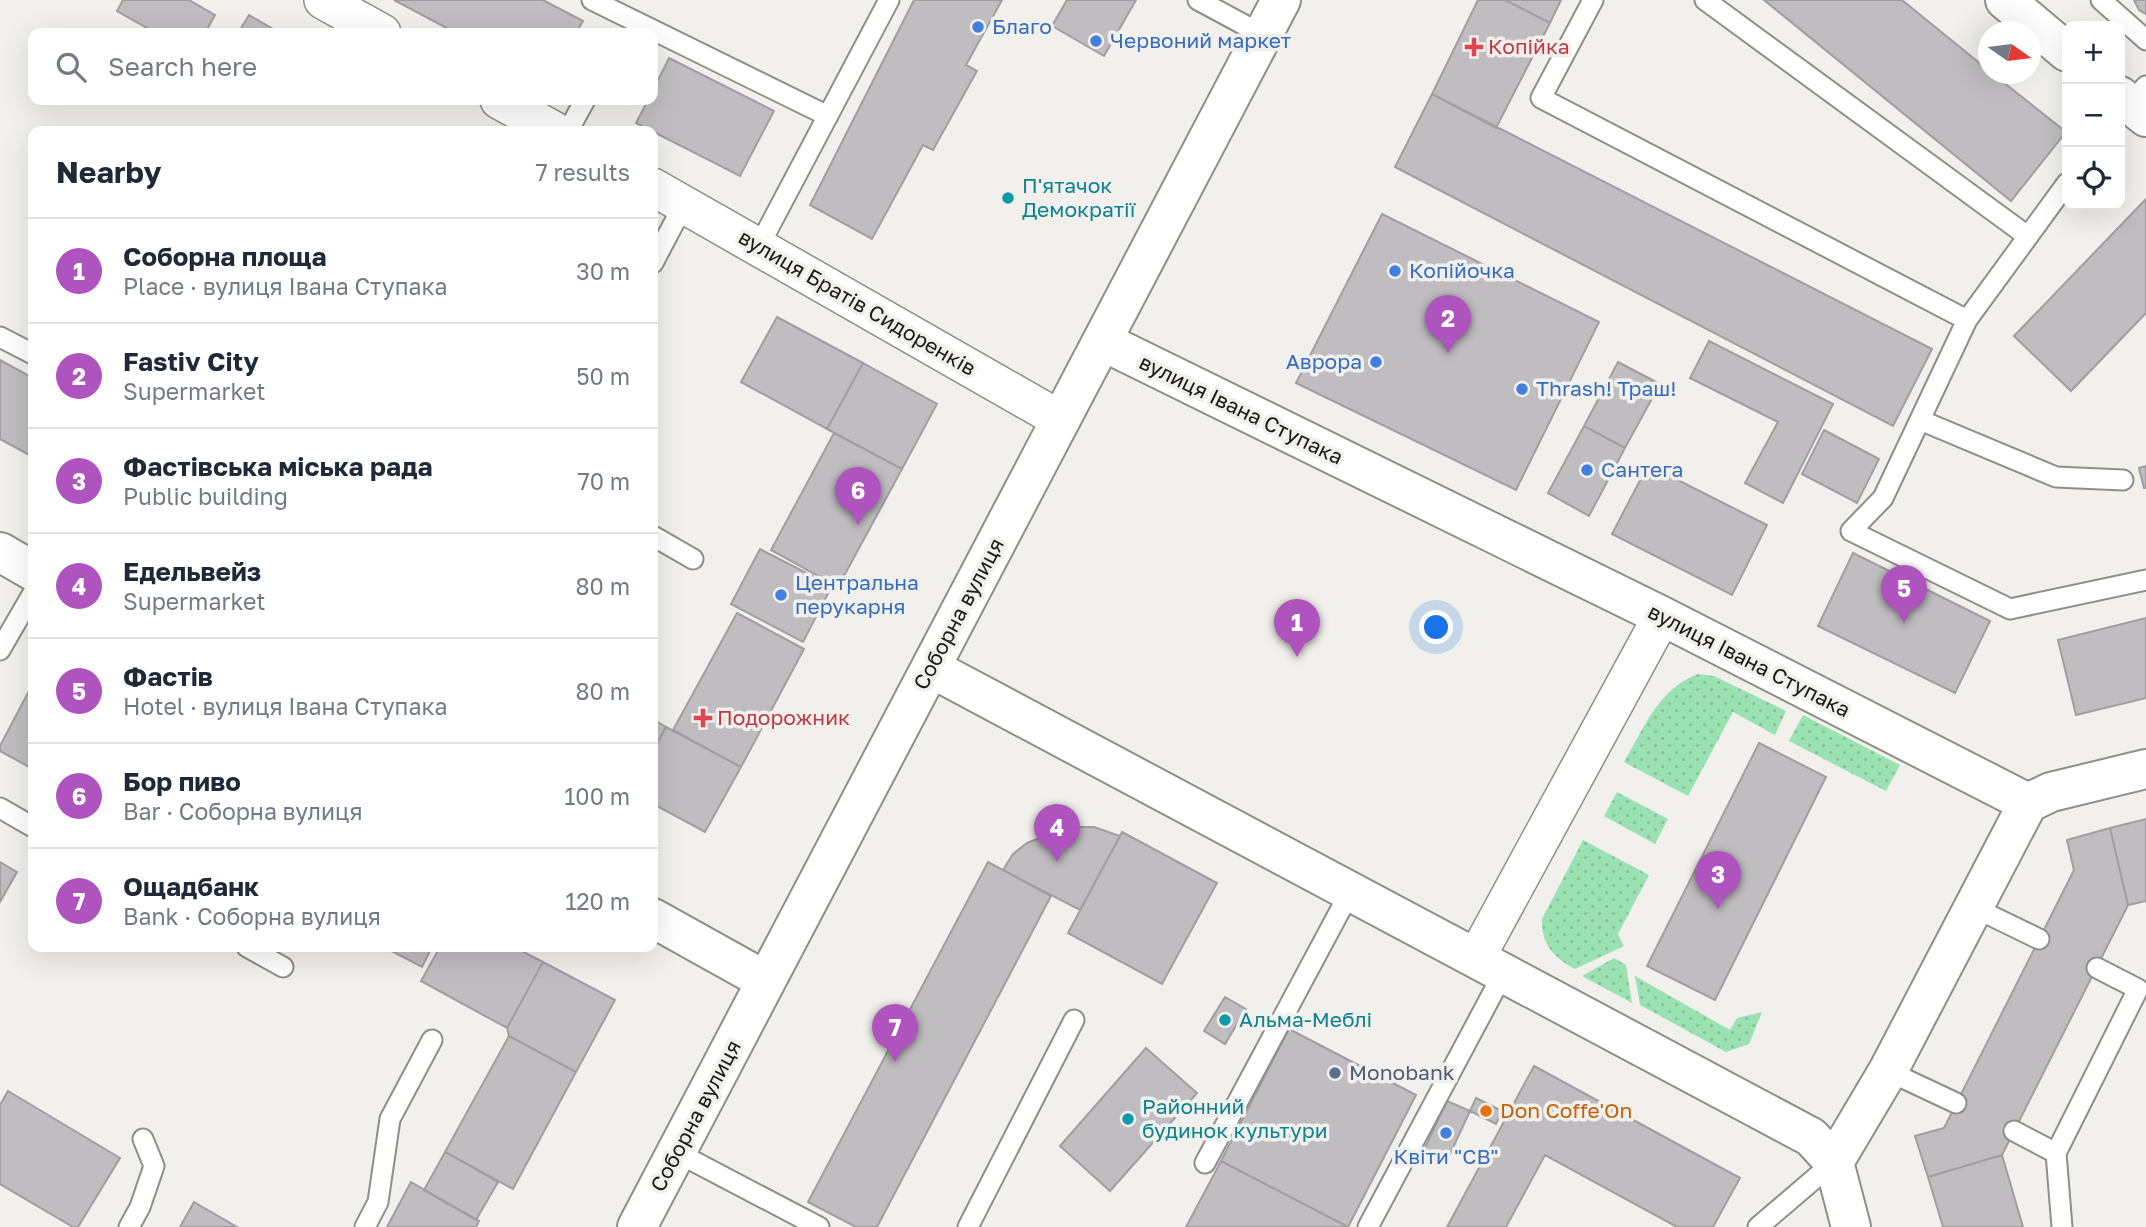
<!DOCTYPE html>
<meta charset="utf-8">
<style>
:root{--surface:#fff;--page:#f6f6f7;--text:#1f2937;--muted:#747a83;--line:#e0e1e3;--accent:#af53be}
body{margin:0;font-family:"Golos Text",sans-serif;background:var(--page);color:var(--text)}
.controls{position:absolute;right:21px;top:21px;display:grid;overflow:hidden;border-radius:14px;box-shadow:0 7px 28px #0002}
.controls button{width:63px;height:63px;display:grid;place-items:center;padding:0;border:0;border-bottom:2px solid var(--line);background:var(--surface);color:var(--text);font:35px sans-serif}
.compass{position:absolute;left:1978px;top:21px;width:63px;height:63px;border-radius:50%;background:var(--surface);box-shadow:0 7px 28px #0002;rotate:104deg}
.you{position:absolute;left:1437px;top:628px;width:24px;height:24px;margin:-18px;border:5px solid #fff;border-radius:50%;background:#1a73e8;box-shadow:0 0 0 10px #1a73e833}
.badge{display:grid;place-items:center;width:46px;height:46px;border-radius:50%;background:var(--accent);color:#fff;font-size:23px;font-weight:700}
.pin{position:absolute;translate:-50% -58px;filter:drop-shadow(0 2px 4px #0008)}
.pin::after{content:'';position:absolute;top:37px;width:24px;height:21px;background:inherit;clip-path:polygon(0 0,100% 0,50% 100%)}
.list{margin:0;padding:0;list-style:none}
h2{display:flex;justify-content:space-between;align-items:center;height:91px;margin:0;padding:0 28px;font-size:30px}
h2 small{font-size:23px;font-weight:400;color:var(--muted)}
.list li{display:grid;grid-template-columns:46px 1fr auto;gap:21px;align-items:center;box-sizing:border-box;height:105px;padding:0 28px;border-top:2px solid var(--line)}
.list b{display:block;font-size:26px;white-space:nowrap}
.list p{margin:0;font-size:23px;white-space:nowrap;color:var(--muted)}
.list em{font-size:23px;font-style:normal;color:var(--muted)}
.icon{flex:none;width:38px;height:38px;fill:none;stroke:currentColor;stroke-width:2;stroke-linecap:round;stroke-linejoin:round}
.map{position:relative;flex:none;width:2146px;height:1227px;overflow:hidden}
.search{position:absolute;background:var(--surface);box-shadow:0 7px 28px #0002;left:28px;top:28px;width:630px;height:77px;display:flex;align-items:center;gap:18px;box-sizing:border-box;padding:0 24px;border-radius:14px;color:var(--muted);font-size:26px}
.panel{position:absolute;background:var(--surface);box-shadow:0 7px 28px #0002;left:28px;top:126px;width:630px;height:826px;border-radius:14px}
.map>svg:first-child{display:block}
.grass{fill:url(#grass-dots)}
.building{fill:#c0bdc1;stroke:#a09ea1;stroke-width:2}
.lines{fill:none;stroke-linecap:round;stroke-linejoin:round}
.lane-casing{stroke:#908e8a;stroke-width:23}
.street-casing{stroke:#908e8a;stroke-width:40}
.secondary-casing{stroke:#908e8a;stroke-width:42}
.lane{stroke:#fff;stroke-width:19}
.street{stroke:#fff;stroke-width:37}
.secondary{stroke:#fff;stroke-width:38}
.shop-dot{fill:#3f7fe0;stroke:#f2f0ec;stroke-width:2.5}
.health-dot{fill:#e0444e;stroke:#f2f0ec;stroke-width:2.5}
.culture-dot{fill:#0f9aa8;stroke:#f2f0ec;stroke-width:2.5}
.service-dot{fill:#5c6f8a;stroke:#f2f0ec;stroke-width:2.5}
.food-dot{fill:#e8710a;stroke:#f2f0ec;stroke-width:2.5}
.labels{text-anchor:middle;stroke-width:7;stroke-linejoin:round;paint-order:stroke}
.shop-label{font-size:21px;fill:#366cbe;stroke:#f2f0ec;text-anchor:start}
.health-label{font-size:21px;fill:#be3a42;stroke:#f2f0ec;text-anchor:start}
.culture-label{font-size:21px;fill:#0d838f;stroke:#f2f0ec;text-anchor:start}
.street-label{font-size:21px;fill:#191917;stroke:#f2f0ec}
.service-label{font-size:21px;fill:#4e5e75;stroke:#f2f0ec;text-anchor:start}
.food-label{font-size:21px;fill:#c56008;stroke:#f2f0ec;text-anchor:start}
</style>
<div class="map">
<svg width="2146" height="1227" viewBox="0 0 2146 1227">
<defs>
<pattern id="grass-dots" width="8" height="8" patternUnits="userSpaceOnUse" patternTransform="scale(1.75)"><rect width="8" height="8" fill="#9be2b3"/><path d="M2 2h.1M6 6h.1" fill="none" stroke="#85c199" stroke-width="1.8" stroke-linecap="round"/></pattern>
</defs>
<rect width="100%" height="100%" fill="#f2f0ec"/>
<path class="grass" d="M1698 674 1714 676 1786 711 1775 735 1733 712 1688 796 1624 762C1644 728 1659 688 1698 674Z
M1803 715 1900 765 1886 791 1789 741Z
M1617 792 1668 819 1655 844 1604 816Z
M1583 840 1649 875 1618 934 1624 946 1575 969C1554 958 1541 944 1542 919Z
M1614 958 1626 965 1632 1003 1582 976Z
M1635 976 1730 1030 1737 1018 1762 1012 1749 1044 1726 1052 1640 1005Z"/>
<path class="building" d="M123 0H189L215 15 205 33H156L117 11Z
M394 0H543L583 21 576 33H456Z
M914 0H1002L966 65 977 71 933 150 923 145 872 239 810 205Z
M1067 0H1136L1104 56 1052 26Z
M1478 0H1505L1550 23 1496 128 1432 94Z
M1505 0H1561L1550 23Z
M1764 0H1902L1988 70V74H1993L2066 132 2011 201Z
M2134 0H2146V14L2139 10Z
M249 15 273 29 270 33H238Z
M669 58 774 111 740 176 636 123 648 100H653V90Z
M1432 94 1932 349 1893 426 1395 167Z
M2146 199V313L2071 391 2014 336Z
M1382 214 1599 322 1516 490 1296 383Z
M777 317 863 363 827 429 741 382Z
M1709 341 1833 404 1783 503 1745 483 1778 422 1690 378Z
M0 360 33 378V457L0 439Z
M1618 362 1660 384 1625 448 1584 426Z
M863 363 937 404 902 469 827 429Z
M1584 426 1625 448 1589 516 1548 493Z
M1824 430 1879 459 1857 503 1802 474Z
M834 433 902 469 838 587 771 550Z
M1648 465 1767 525 1732 595 1612 534Z
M2146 466V488H2144L2139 468Z
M760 549 832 586 803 642 731 604Z
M1853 553 1990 621 1955 693 1818 626Z
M737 613 804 649 741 767 673 730Z
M2146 618V698L2076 715 2058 640Z
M30 689 33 691V769L0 751V746Z
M653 719 666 727 653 751Z
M666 727 741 767 705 832 653 804V751Z
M1759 743 1826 777 1715 1000 1647 966Z
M2146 819V901L2128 905 2110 828Z
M1067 827H1094L1120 836 1080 910 1003 870 1013 854 1027 843Z
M2110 828 2128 905 2002 1155 1928 1177 1915 1136 1944 1128 2074 870 2067 840Z
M1122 832 1217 883 1162 984 1068 933Z
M0 862 17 872 0 902Z
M988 862 1051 896 877 1227H856L808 1202Z
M384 947H432L422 967Z
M440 947H514L543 962 507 1028 421 981Z
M543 962 615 1000 576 1072 509 1036 507 1028Z
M1225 997 1246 1009 1225 1044 1204 1031Z
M1289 1029 1416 1095 1348 1227 1221 1161Z
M509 1036 576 1072 513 1189 445 1152Z
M1146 1048 1197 1093 1110 1191 1060 1146Z
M1534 1066 1740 1178 1713 1227H1677L1545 1155 1506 1227H1447Z
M8 1091 120 1158 78 1227H73L0 1184V1105Z
M1476 1098 1502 1111 1496 1124 1470 1111Z
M1447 1101 1470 1111 1445 1165 1422 1154Z
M445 1152 498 1182 476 1220 424 1190Z
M2002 1155 2023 1227H1943L1928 1177Z
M1221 1161 1348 1227H1186Z
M411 1182 479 1221 476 1227H387Z
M194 1202 237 1227H180Z"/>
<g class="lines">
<defs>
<path id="lane" d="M592 0 828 116
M1198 0 1263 35
M1593 0 1541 98 1967 320
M1705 0 2026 235
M2101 0 2146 40
M2125 109 2146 86
M568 131 585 100
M2067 183 1967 320 1883 498 1851 531 2010 609 2146 580
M759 246 889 0
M653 263 684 204
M0 337 33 354
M1920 420 2056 477 2123 480
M653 536 693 559
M0 650 33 593
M0 808 33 827
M1973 907 2039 939
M247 947 283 967
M1888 1071 1956 1103
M2014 1131 2056 1153
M676 1152 819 1227
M1205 1163 1350 892
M129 1227 140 1207 154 1166 143 1139
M365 1227 378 1202 390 1119 432 1040
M968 1227 1074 1020
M1368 1227 1504 972
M1758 1227 1834 1162
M2062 1227 2056 1153 2138 989 2097 968"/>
<path id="street" d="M323 0 382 33
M499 100 555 131
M653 187 1061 420
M1476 958 1662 616"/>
<path id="secondary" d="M2005 0 2067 52
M2120 96 2146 117
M1102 341 1662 616 2028 803
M0 552 33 571
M931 668 1811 1137 1834 1162
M2028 803 2051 792 2146 769
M653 918 766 981
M637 1227 1281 0
M1851 1227 1834 1162 1888 1071 2028 803"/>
</defs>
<use href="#lane" class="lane-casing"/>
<use href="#street" class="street-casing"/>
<use href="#secondary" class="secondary-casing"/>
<use href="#lane" class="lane"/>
<use href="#street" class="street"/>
<use href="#secondary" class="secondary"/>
</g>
<g class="shop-dot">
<circle cx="978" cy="27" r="7"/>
<circle cx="1096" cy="41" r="7"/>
<circle cx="1395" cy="271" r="7"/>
<circle cx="1376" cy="362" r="7"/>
<circle cx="1522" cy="389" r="7"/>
<circle cx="1587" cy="470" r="7"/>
<circle cx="781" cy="595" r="7"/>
<circle cx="1446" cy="1133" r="7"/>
</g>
<g class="health-dot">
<path d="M1470.5 36.5h7v7h7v7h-7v7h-7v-7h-7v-7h7z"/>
<path d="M699.5 707.5h7v7h7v7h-7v7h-7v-7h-7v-7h7z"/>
</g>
<g class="culture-dot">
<circle cx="1008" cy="198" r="7"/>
<circle cx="1225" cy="1020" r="7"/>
<circle cx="1128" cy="1119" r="7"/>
</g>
<circle class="service-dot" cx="1335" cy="1073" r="7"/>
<circle class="food-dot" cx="1486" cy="1111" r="7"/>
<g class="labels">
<g class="shop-label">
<text x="992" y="34">Благо</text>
<text x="1110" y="48">Червоний маркет</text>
<text x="1409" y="278">Копійочка</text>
<text x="1362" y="369" text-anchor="end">Аврора</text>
<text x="1536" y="396">Thrash! Траш!</text>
<text x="1601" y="477">Сантега</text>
<text x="795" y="590">Центральна<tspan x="795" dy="24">перукарня</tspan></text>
<text x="1446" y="1164" text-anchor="middle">Квіти "СВ"</text>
</g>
<g class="health-label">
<text x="1488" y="54">Копійка</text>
<text x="717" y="725">Подорожник</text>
</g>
<g class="culture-label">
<text x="1022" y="193">П'ятачок<tspan x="1022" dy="24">Демократії</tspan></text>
<text x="1239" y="1027">Альма-Меблі</text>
<text x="1142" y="1114">Районний<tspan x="1142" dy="24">будинок культури</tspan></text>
</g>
<g class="street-label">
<text transform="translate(857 303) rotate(30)" y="7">вулиця Братів Сидоренків</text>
<text transform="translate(1241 410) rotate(26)" y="7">вулиця Івана Ступака</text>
<text transform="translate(959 614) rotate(-62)" y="7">Соборна вулиця</text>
<text transform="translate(1749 661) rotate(27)" y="7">вулиця Івана Ступака</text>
<text transform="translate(696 1116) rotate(-62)" y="7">Соборна вулиця</text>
</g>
<g class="service-label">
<text x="1349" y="1080">Monobank</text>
</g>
<g class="food-label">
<text x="1500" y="1118">Don Coffe'On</text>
</g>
</g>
</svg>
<div class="controls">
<button>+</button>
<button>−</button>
<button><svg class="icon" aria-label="locate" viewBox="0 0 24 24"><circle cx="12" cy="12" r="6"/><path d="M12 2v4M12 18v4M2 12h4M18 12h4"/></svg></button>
</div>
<svg class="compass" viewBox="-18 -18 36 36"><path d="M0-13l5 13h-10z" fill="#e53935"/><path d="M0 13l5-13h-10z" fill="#747a83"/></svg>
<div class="you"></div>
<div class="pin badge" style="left:1297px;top:657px">1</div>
<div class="pin badge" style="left:1448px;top:353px">2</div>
<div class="pin badge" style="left:1718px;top:909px">3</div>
<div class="pin badge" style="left:1057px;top:862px">4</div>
<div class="pin badge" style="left:1904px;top:623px">5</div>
<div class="pin badge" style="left:858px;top:525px">6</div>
<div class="pin badge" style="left:895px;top:1062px">7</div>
<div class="search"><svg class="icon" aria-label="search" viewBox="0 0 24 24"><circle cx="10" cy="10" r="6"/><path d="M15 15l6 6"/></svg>Search here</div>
<section class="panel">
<h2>Nearby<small>7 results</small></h2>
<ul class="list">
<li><span class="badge">1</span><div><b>Соборна площа</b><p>Place · вулиця Івана Ступака</p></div><em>30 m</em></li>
<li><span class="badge">2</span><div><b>Fastiv City</b><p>Supermarket</p></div><em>50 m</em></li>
<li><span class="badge">3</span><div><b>Фастівська міська рада</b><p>Public building</p></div><em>70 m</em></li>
<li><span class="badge">4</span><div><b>Едельвейз</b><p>Supermarket</p></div><em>80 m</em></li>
<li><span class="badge">5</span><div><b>Фастів</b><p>Hotel · вулиця Івана Ступака</p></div><em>80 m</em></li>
<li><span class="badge">6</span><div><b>Бор пиво</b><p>Bar · Соборна вулиця</p></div><em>100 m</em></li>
<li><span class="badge">7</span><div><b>Ощадбанк</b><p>Bank · Соборна вулиця</p></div><em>120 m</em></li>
</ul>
</section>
</div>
